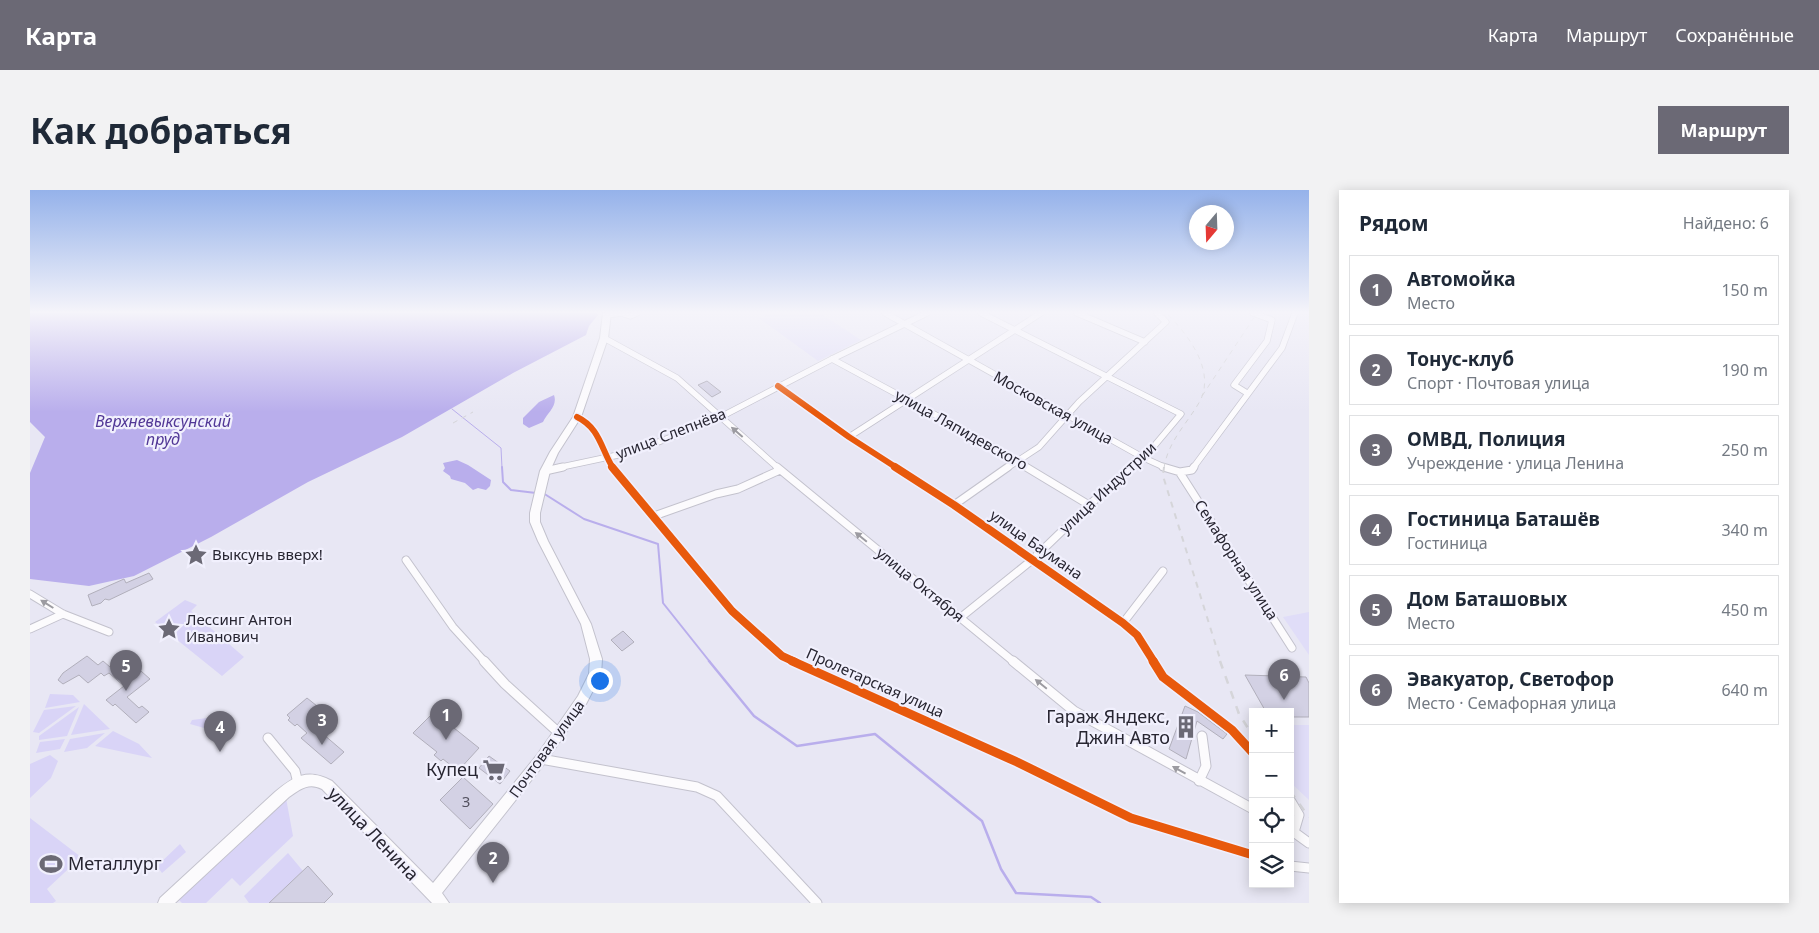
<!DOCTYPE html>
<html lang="ru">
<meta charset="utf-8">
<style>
:root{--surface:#fff;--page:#f2f2f3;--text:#1f2937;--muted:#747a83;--line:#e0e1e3;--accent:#6b6975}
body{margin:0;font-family:"Noto Sans",sans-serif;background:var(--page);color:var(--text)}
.controls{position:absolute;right:15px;bottom:15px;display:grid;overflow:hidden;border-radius:0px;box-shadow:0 2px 12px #0003}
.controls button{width:45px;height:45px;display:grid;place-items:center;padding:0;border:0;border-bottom:1px solid var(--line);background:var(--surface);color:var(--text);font:25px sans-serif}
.compass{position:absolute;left:1159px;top:15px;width:45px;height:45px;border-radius:50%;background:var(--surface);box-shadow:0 2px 12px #0003;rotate:199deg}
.you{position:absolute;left:569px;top:490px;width:18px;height:18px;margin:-12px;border:4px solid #fff;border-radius:50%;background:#1a73e8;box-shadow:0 0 0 8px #1a73e833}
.badge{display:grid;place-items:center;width:32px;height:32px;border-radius:50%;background:var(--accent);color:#fff;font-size:16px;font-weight:700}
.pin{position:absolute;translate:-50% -41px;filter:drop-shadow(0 1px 2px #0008)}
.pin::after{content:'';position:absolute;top:26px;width:18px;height:15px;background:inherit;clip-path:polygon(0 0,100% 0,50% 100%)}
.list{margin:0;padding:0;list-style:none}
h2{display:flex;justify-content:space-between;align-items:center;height:65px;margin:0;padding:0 20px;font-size:21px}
h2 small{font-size:16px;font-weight:400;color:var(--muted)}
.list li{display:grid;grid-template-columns:32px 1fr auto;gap:15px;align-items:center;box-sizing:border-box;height:70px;margin:0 10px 10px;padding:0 10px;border:1px solid var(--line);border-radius:0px}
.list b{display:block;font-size:19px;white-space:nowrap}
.list p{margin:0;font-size:16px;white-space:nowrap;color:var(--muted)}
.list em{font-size:16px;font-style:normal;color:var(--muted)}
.icon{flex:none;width:28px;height:28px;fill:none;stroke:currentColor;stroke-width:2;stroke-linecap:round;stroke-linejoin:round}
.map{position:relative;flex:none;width:1279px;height:713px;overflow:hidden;border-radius:0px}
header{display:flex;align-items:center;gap:30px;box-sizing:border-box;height:70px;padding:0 25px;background:var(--accent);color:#fff}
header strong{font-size:24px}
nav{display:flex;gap:28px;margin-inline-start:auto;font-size:18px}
.intro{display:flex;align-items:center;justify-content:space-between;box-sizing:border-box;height:120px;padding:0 30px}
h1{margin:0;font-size:35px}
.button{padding:12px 22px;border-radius:0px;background:var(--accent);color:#fff;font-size:18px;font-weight:700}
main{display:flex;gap:30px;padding:0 30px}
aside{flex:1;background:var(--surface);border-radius:0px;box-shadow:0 2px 12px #0003}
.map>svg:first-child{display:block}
.built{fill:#e0ddf8}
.green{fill:#d9d4f7}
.water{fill:#b9aeec}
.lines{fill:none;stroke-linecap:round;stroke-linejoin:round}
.stream-far2{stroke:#b9aeec;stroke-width:1}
.stream-far1{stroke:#b9aeec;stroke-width:2}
.stream{stroke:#b9aeec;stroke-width:2.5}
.building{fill:#d3d1e4;stroke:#b1afbb}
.street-far2-casing{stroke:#c3c2cd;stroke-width:7}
.street-far1-casing{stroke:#c3c2cd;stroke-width:9}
.street-casing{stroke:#c3c2cd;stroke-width:11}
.secondary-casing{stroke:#c3c2cd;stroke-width:2}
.street-far2{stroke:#fcfbfd;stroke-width:5.5}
.street-far1{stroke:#fcfbfd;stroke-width:7}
.street{stroke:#fcfbfd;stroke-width:9}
.secondary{fill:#fcfbfd;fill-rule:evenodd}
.rail-far2{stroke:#d5d5d9;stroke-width:1;stroke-dasharray:5 5;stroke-linecap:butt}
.rail-far1{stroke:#d5d5d9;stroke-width:2;stroke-dasharray:6 6;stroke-linecap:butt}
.rail{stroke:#d5d5d9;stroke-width:2.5;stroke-dasharray:8 8;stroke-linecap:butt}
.cycleway-far2-casing{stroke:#f1f0fd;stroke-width:9}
.cycleway-far1-casing{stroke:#f1f0fd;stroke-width:11}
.cycleway-casing{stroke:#f1f0fd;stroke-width:12}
.cycleway-far2{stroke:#e8590c;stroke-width:6}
.cycleway-far1{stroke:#e8590c;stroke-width:8}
.cycleway{stroke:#e8590c;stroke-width:9}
.oneway{fill:#9c9ba1}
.labels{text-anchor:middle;stroke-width:4.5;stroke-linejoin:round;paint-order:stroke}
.street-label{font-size:15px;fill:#272531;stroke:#f1f0fd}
.poi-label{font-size:15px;fill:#272531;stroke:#f1f0fd;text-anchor:start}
.near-number-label{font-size:15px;fill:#545260}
.water-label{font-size:16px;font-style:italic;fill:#513796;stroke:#f1f0fd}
.near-poi-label{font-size:18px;fill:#272531;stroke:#f1f0fd;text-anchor:end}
.near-street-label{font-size:18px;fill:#272531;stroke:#f1f0fd}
</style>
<header>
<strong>Карта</strong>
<nav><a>Карта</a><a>Маршрут</a><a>Сохранённые</a></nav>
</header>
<div class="intro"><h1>Как добраться</h1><a class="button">Маршрут</a></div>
<main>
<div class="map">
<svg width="1279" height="713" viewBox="0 0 1279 713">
<rect width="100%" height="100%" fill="#e8e7f4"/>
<path class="built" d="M743 123H790L831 150 788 171 729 128Z
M1279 422V465L1253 427Z
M1260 535H1279V610L1260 592Z"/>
<path class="green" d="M155 410 167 415 161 421 214 467 192 486 125 432Z
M20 504 43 505 50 512 15 518Z
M54 514 80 539 41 545Z
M46 516 9 543 3 542 14 520Z
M49 517 37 546 9 550V546Z
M177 528 188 539 182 547 177 545 174 538 160 534 162 530Z
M83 541 109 554 122 568 65 556Z
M75 543 57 558 34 562 40 549Z
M35 549 30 559 6 563 10 552Z
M20 565 28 571 21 588 0 608V574Z
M256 608 263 646 210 696 202 688 176 713H152L147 708Z
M0 628 51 667 17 699 26 711 23 713H0Z
M150 654 156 662 132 683 127 676Z
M258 663 273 681 239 713H219L214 706Z"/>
<path class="water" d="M0 123H567L568 125 559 136 556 145 483 183 372 247 278 292 181 347 104 386 59 396 0 389V283L15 247 0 232Z
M524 205C528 216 517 223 513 232L499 238 493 234V228L509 212Z
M427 270 438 275 461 290 460 296 456 300 448 298 443 300 435 293 421 289 420 286 413 281 415 278 413 273Z"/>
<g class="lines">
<path class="stream-far2" d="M422 219 471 258 472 278"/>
<path class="stream-far1" d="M472 277 473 292 481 300 506 303
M513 303 554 329 628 354 633 413 680 472"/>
<path class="stream" d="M679 471 724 526 767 556 845 544 952 631 971 679 986 703 1061 707 1070 713"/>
</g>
<path class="building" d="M677 191 691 202 682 207 668 195Z
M119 383 123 389 79 410 75 409 71 413 62 416 58 405 94 389 96 393Z
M593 441 604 452 592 461 581 450Z
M57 466 68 475 73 471 80 477 94 466 120 489 97 507 109 518 112 516 119 522 106 533 85 514 83 516 76 510 94 496 79 483 74 486 71 483 58 493 49 485 33 494 28 490 33 483Z
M1215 485 1276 487 1279 493V527H1260V522H1236Z
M277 508 292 520 279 532 314 562 301 574 271 548 277 543 267 534 265 536 258 530 260 528 257 525Z
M1155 516 1168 522 1197 544 1193 549 1167 531 1156 569 1139 559Z
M404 522 449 558 428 581 413 569 411 571 404 565 407 562 383 543Z
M459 566 480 581 470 594 449 578Z
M433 587 463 614 440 639 410 610Z
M278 676 303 704 294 713H239Z"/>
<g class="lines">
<defs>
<path id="street-far2" d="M855 123 1114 268 1136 278
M951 123 1151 224 1114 268 1102 278
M1047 123 1115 152
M577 125 591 123 600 126 607 123
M574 148 647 188 748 278
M802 169 939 243 998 278
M748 196 819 247 867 278
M1217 203 1204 195 1237 151 1242 130 1223 123
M547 227C570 238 571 259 583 278
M819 247 1011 123
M527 278 602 262 681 232 802 169 897 123
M977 278 1009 257 1049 212 1136 132 1127 123
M1163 278 1252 158 1265 123"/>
<path id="street-far1" d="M582 277 702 421 752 466 765 472
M747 277 984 472
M865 277 924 315 1093 433 1107 445 1124 472
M996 277 1059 315
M1133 277 1150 282 1162 280 1164 277
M515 281 533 277
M1150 283 1262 458
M924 315 978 277
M624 326 686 304 708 299 750 280
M376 370 423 437 455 472
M0 404 33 424 79 442
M930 428 1002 370 1059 315 1103 277
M1093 433 1133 381
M0 439 33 424"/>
<path id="street" d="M454 471 475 494 529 543
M762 471 987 572 1101 628 1223 665
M983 471 1044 521 1223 619
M1123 471 1133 487 1202 540 1223 563
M238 548 265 581 268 593
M511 569 667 597 687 606 787 713
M1169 591 1176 576 1172 546
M1260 610 1269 625 1264 642
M1261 640 1279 653
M1260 676 1279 678"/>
<path id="secondary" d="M573 123H581L578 148 551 227 528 263 520 281 510 323V332L518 351 561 434 572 469 571 485 556 514 515 573 412 703 419 713H402L292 599C279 592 270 599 259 607L145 713H128L130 708 245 602C264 586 278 578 302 591L403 693 507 565 548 506 559 484 560 469 551 434 508 351 500 332V323L510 281 520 262 543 227 570 148Z"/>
</defs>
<use href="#street-far2" class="street-far2-casing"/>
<use href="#street-far1" class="street-far1-casing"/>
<use href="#street" class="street-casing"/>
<use href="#secondary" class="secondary-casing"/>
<use href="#street-far2" class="street-far2"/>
<use href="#street-far1" class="street-far1"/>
<use href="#street" class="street"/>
<use href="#secondary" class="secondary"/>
<path class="rail-far2" d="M1172 206 1227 123
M423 233 443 222
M1134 278C1138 251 1157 234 1170 211 1186 180 1157 143 1136 123"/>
<path class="rail-far1" d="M1134 277 1133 286 1191 472"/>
<path class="rail" d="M1190 471 1209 524 1223 546
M1260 601 1279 627"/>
<defs>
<path id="cycleway-far2" d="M748 196 819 247 867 278
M547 227C570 238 571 259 583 278"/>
<path id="cycleway-far1" d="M582 277 702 421 752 466 765 472
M865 277 924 315 1093 433 1107 445 1124 472"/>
<path id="cycleway" d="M762 471 987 572 1101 628 1223 665
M1123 471 1133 487 1202 540 1223 563"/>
</defs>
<use href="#cycleway-far2" class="cycleway-far2-casing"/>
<use href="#cycleway-far1" class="cycleway-far1-casing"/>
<use href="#cycleway" class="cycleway-casing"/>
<use href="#cycleway-far2" class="cycleway-far2"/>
<use href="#cycleway-far1" class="cycleway-far1"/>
<use href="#cycleway" class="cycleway"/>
</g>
<defs><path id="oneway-solid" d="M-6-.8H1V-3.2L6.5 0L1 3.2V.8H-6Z" transform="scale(1.25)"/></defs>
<g class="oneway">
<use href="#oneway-solid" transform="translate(707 242) rotate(-139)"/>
<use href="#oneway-solid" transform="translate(831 347) rotate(-141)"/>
<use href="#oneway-solid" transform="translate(17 414) rotate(-148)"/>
<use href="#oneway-solid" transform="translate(1011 494) rotate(-141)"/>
<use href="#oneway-solid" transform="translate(1149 580) rotate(-151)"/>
</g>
<linearGradient id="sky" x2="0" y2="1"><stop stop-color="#95b2ea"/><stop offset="0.55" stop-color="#f5f4fa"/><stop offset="1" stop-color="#f5f4fa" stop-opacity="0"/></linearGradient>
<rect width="1279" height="222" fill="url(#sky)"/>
<defs>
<symbol id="sight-bare" viewBox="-9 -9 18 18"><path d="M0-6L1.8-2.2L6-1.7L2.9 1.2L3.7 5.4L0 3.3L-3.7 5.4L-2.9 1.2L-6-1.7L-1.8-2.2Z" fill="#6b6975" stroke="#f1f0fd" stroke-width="2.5" paint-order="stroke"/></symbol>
<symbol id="building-bare" viewBox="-9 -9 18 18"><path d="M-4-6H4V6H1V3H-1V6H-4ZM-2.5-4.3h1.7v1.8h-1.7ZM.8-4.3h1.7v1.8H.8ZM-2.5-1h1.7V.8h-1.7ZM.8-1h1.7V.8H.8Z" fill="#6b6975" stroke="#f1f0fd" stroke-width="2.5" paint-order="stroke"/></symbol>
<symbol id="supermarket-bare" viewBox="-9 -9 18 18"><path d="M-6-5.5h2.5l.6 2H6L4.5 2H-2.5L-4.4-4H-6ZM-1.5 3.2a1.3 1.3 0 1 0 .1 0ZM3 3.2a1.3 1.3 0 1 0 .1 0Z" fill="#6b6975" stroke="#f1f0fd" stroke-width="2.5" paint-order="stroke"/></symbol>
<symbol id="stadium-bare" viewBox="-9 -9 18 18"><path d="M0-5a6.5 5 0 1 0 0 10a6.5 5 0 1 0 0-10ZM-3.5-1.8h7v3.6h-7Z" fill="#6b6975" stroke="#f1f0fd" stroke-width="2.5" paint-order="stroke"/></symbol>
</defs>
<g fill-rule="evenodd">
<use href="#sight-bare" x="150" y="349" width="32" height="32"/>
<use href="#sight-bare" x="123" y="423" width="32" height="32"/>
<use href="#building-bare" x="1140" y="521" width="32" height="32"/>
<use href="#supermarket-bare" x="448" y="564" width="32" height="32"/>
<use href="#stadium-bare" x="5" y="658" width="32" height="32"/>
</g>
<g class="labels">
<g class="street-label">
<text transform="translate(1023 218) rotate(29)" y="5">Московская улица</text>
<text transform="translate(931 240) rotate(29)" y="5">улица Ляпидевского</text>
<text transform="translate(641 244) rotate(-21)" y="5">улица Слепнёва</text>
<text transform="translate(1078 298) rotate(-43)" y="5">улица Индустрии</text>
<text transform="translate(1006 355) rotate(35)" y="5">улица Баумана</text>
<text transform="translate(1206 370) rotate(57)" y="5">Семафорная улица</text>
<text transform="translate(890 395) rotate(39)" y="5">улица Октября</text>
<text transform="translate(845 493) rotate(24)" y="5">Пролетарская улица</text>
<text transform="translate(517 559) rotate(-54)" y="5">Почтовая улица</text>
</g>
<g class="poi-label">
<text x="182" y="370">Выксунь вверх!</text>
<text x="156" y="435">Лессинг Антон<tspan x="156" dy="17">Иванович</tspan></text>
</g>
<g class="near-number-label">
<text x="436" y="617">3</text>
</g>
<g class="water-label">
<text x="133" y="237">Верхневыксунский<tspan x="133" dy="18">пруд</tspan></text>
</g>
<g class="near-poi-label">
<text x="1140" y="533">Гараж Яндекс,<tspan x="1140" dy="21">Джин Авто</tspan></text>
<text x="448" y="586">Купец</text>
<text x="38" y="680" text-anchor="start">Металлург</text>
</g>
<g class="near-street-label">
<text transform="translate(343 644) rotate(46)" y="6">улица Ленина</text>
</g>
</g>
</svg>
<div class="controls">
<button>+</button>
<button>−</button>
<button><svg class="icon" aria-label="locate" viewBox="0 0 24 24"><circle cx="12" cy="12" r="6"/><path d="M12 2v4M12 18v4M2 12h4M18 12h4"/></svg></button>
<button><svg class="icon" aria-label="layers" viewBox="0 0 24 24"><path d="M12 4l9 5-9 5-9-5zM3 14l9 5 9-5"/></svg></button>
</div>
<svg class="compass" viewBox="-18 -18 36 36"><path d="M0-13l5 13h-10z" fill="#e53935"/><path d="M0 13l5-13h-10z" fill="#747a83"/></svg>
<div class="you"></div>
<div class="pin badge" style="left:416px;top:550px">1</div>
<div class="pin badge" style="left:463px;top:693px">2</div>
<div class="pin badge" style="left:292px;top:555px">3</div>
<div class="pin badge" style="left:190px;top:562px">4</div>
<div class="pin badge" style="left:96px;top:501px">5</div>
<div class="pin badge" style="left:1254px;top:510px">6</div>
</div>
<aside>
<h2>Рядом<small>Найдено: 6</small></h2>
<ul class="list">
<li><span class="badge">1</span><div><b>Автомойка</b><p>Место</p></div><em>150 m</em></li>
<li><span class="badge">2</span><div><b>Тонус-клуб</b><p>Спорт · Почтовая улица</p></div><em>190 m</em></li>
<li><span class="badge">3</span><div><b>ОМВД, Полиция</b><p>Учреждение · улица Ленина</p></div><em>250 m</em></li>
<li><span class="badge">4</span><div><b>Гостиница Баташёв</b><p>Гостиница</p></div><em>340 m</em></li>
<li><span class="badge">5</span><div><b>Дом Баташовых</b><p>Место</p></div><em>450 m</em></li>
<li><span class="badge">6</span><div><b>Эвакуатор, Светофор</b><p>Место · Семафорная улица</p></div><em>640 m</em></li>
</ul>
</aside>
</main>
